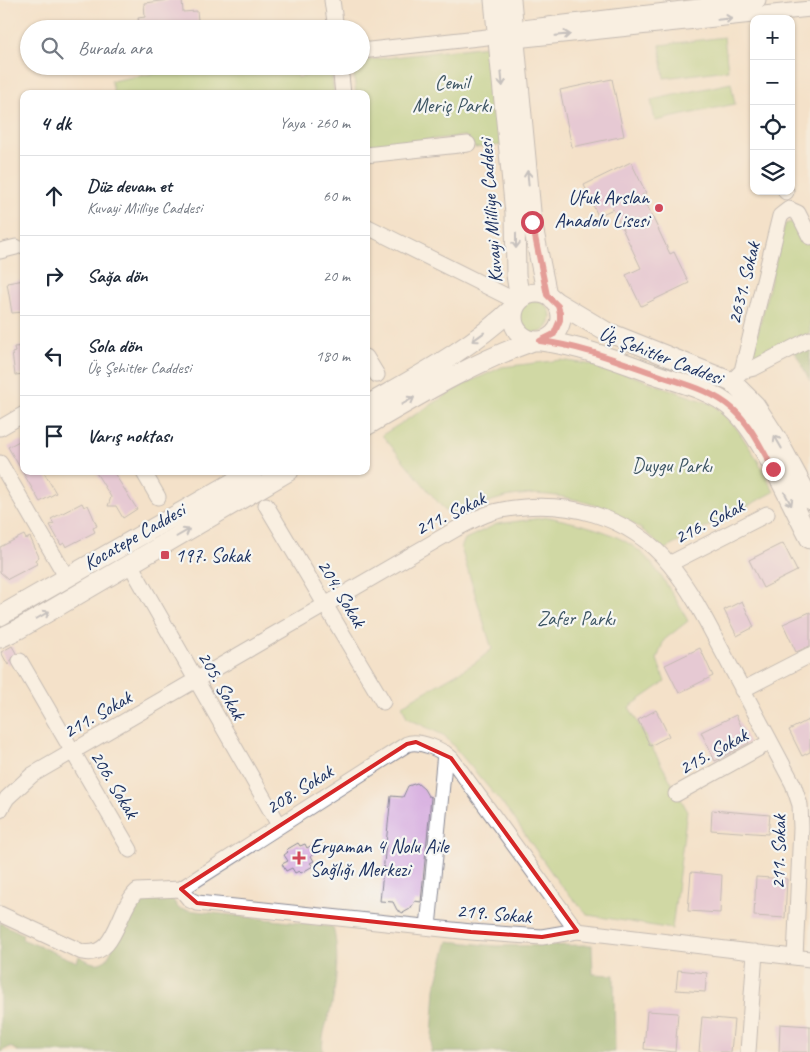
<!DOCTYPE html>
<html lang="tr">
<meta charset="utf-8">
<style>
:root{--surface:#fff;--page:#f6f6f7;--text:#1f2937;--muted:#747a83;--line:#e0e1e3}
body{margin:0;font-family:Caveat,sans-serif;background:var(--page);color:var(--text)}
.controls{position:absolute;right:15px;top:15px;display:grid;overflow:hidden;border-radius:10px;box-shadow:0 1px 4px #0004}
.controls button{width:45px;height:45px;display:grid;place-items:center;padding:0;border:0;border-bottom:1px solid var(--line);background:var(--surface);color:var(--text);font:25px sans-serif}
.stop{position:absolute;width:15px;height:15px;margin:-11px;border:4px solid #d1495b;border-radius:50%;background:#fff}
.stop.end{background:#d1495b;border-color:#fff;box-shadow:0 1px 5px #0008}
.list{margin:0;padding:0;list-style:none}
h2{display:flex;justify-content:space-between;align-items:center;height:65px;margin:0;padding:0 20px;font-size:21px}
h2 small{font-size:16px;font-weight:400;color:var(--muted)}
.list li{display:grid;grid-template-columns:32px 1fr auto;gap:15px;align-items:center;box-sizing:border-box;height:80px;padding:0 20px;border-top:1px solid var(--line)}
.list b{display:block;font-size:19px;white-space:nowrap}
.list p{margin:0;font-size:16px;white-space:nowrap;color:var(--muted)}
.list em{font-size:16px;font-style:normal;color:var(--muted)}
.icon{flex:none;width:28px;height:28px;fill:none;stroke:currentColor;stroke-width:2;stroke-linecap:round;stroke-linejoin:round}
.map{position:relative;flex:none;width:810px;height:1052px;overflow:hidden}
.search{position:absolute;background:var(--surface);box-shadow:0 1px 4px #0004;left:20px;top:20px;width:350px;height:55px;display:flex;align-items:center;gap:12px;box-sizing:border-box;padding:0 18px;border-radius:28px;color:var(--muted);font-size:19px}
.panel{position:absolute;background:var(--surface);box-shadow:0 1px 4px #0004;left:20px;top:90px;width:350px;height:385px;border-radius:10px}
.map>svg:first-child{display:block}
.green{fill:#a5cd78;stroke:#607e6b}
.forest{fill:#84b068;stroke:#507063}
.building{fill:#d6aadf}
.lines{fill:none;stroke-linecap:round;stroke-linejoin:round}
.minor-casing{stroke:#888894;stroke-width:17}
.major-casing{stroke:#888894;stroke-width:21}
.minor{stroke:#fff;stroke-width:15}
.major{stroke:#fff;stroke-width:19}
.oneway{stroke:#8d97ae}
.route{stroke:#d1495b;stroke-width:6}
.marked{fill:none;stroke:#d62828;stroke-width:4;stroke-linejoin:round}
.poi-dot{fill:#d1495b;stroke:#f6f6f2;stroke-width:2}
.labels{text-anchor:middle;stroke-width:4.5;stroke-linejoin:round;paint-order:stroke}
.park-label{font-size:20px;fill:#3e5664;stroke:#f6f6f2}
.poi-label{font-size:20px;fill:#1b2f5e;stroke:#f6f6f2;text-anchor:start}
.street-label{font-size:20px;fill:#1b2f5e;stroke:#f6f6f2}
</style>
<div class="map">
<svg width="810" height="1052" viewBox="0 0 810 1052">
<rect width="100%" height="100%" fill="#f6f6f2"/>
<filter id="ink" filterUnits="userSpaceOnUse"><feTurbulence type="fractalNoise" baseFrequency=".02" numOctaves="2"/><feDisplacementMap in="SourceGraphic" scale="10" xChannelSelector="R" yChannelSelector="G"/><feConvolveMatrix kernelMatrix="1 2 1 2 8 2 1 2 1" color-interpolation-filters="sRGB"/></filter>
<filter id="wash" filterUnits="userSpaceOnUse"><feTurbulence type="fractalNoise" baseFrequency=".0096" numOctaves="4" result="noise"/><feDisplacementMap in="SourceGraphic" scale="20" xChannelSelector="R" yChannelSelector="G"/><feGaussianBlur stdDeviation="1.12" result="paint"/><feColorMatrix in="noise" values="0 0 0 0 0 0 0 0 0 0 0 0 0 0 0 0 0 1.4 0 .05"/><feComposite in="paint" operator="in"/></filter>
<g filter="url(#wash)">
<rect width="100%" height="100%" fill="#f4e1c9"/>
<path class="green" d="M724 37 728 70 664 78 660 45Z
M487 46 491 47 502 145 475 148 465 136 366 146V94H356L353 66H361V61Z
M196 66H269L272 72 295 67 298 78 331 68 334 94H114L111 81Z
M731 83 735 104 655 121 651 100Z
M791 222 800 225 810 245V333L754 360H751L785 224Z
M519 317a16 16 0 1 1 32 0a16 16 0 1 1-32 0Z
M561 360 607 367 714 405 735 426 757 459 774 492 663 550C631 509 556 486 506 497 486 502 468 510 447 513L382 435 465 384 502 367Z
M549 517C579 524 613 530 638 550 656 564 677 601 688 621L664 640 657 659 665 682 629 707 687 810 672 929 588 915 558 882 511 814 445 736 407 718 402 705 475 663 492 649 461 548 465 539 497 524Z"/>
<path class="forest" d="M810 345V381L794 350Z
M171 897 179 909 333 927C339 950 337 975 333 999 330 1017 320 1034 323 1052H20L10 1047 0 1052V923L23 934 22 939 77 962 79 956C90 962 96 967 107 959L133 905 143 898Z
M448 941 496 946 592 945 593 974 614 975 615 1052H431L435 988Z"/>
<g id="blocks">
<path class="building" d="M169 0H182L183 12 197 11 199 29H140L138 18 145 17 144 3Z
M612 79 624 136 572 147 560 90Z
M631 162 646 193 642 195 670 254 674 252 689 283 641 306 626 275 641 268 613 209 598 216 584 185Z
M24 280V312L12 313 7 283Z
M24 346V374L15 375 12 353 15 352 14 347Z
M21 440 24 444V471H43L56 493 40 502 8 447Z
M95 471 114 473 137 509 123 518 116 506H108L111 497Z
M82 503 84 507 88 505 92 514 97 526 93 528 95 532 66 547 64 543 61 545 50 525 54 524 51 519Z
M24 535 26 539 30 537 34 546 39 557 35 560 37 564 8 579 0 572V547Z
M783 543 797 571 763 588 749 560Z
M742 601 754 627 737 636 724 610Z
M810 612V646L796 652 783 624Z
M12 646 16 653 8 665 1 652Z
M700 648 713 676 679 693 665 665Z
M656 710 669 736 650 746 638 720Z
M736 715 749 743 715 761 701 732Z
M808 720 810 725V752L802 756 789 730Z
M417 783 424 789 428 796 431 797 421 902 415 901 410 909 403 913 397 910 393 902 380 901 391 796 403 797 408 786Z
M712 810 770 815 768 834 711 830Z
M298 843 300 846 305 844 307 848 314 844 318 852 311 856 314 861 310 863 313 866 301 873 299 871 295 873 292 868 286 871 282 864 288 861 284 855 288 852 286 850Z
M691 872 722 875 720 913 688 911Z
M756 877 787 879 785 918 754 916Z
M678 970 707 973 705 992 676 990Z
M647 1011 678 1013 675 1052 644 1049Z
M702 1017 734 1020 731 1052H699Z
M780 1024 810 1026V1052H779Z"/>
</g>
</g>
<g filter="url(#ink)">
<use href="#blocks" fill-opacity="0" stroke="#888894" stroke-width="1"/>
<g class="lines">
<defs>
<path id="minor" d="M332 0 336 29
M514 29 758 0
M515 40 810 9
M361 51 487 37
M340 66 343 94
M366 155 468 144
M786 191V192
M366 226 518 302
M0 251 16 247
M366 357 377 375
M742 371 780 216 789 209 798 213 810 237
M736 377 742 371 754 368 810 339
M0 428 24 414
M0 463 67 578
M143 471 158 497
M266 505 383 702
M130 564 279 825
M669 564 767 514
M20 661 130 850
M742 690 810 655
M676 794 770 742
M0 810 7 798 32 775 456 529C471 521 486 513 502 510 564 498 630 515 670 565 694 594 709 627 727 660 749 701 771 743 793 784L800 805 801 828 795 957
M181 889 190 900 197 903 471 932 542 937 577 931 810 959
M0 914 82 952C117 959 117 909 137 891L181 889 407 744C419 739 442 750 451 758L577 931
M428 927 445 753
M748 1052 755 952"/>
<path id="major" d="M494 0 515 213 516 275 520 300
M511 0 532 222 547 295
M513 317a24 24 0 1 1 48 0a24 24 0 1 1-48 0Z
M553 300 605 331 732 382 755 405 777 439 810 500
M541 341C582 346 621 362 660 376 685 384 713 391 733 409 761 433 791 504 810 539
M366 406C418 376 472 348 515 306
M366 426C421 394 474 362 533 341
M0 616 253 471
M0 638 19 629 289 471"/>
</defs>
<use href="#minor" class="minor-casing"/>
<use href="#major" class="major-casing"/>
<use href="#minor" class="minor"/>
<use href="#major" class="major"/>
</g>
<defs><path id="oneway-shaft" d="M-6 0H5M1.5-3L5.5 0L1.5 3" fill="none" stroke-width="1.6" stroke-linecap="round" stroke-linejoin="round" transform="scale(1.25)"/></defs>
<g class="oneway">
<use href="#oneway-shaft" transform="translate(725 19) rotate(-6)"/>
<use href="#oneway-shaft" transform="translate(563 35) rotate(-6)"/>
<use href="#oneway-shaft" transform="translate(502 79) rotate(85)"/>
<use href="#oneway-shaft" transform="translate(528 178) rotate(-95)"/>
<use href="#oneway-shaft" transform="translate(516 241) rotate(90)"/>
<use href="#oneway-shaft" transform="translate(478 337) rotate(144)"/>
<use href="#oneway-shaft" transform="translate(408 401) rotate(-30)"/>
<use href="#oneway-shaft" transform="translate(778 442) rotate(-120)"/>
<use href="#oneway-shaft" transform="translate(788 499) rotate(62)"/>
<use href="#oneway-shaft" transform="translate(183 533) rotate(-30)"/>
<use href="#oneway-shaft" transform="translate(43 615) rotate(-30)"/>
</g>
</g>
<g class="lines" filter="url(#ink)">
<path class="route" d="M532 222 547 295 558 306 560 313V320L554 334 540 341C582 346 621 362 661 376 685 384 713 391 733 409 751 425 762 449 773 469"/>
</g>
<path d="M0 0H810V1052H0ZM416 742 451 758 577 931 542 937 471 932 197 903 181 889 407 744Z" fill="#f4e1c9" fill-opacity=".55" fill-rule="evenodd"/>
<path class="marked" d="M416 742 451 758 577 931 542 937 471 932 197 903 181 889 407 744Z"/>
<g class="poi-dot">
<circle cx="659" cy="208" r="5"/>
<rect x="160" y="550" width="10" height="10" rx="2.5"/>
<path d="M296.5 850.5h5v5h5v5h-5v5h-5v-5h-5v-5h5z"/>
</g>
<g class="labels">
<g class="park-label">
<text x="452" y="89">Cemil<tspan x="452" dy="23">Meriç Parkı</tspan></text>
<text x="672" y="472">Duygu Parkı</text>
<text x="576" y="625">Zafer Parkı</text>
</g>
<g class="poi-label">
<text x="649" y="204" text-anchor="end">Ufuk Arslan<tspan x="649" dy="23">Anadolu Lisesi</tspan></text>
<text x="175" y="562">197. Sokak</text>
<text x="310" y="853">Eryaman 4 Nolu Aile<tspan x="310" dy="23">Sağlığı Merkezi</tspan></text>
</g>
<g class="street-label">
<text transform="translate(490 211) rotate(-94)" y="7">Kuvayi Milliye Caddesi</text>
<text transform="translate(743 283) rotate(-76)" y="7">2631. Sokak</text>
<text transform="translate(661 355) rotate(21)" y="7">Üç Şehitler Caddesi</text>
<text transform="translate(450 513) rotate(-26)" y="7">211. Sokak</text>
<text transform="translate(709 521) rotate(-27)" y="7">216. Sokak</text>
<text transform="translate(134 536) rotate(-30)" y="7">Kocatepe Caddesi</text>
<text transform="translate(342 593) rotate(59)" y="7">204. Sokak</text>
<text transform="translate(222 685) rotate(60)" y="7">205. Sokak</text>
<text transform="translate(97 714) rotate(-30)" y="7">211. Sokak</text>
<text transform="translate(713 751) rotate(-29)" y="7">215. Sokak</text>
<text transform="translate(115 784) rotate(59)" y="7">206. Sokak</text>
<text transform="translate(299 789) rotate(-32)" y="7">208. Sokak</text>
<text transform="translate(778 852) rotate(-89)" y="7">211. Sokak</text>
<text transform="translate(494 913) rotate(5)" y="7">219. Sokak</text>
</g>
</g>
</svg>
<div class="controls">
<button>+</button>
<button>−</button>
<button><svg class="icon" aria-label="locate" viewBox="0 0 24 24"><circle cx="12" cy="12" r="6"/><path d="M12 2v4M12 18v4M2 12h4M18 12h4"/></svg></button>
<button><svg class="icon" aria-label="layers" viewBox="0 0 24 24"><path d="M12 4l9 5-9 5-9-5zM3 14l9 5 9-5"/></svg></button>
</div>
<div class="stop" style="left:532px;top:222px"></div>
<div class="stop end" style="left:773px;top:469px"></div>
<div class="search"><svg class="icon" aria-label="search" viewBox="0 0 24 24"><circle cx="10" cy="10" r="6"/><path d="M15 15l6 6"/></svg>Burada ara</div>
<section class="panel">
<h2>4 dk<small>Yaya · 260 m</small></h2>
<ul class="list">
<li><svg class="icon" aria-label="ahead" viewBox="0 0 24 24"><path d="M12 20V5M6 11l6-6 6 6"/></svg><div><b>Düz devam et</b><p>Kuvayi Milliye Caddesi</p></div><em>60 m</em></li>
<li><svg class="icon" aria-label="right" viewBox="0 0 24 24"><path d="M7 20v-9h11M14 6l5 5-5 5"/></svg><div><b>Sağa dön</b></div><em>20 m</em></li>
<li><svg class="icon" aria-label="left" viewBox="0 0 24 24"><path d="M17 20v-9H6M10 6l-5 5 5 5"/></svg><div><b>Sola dön</b><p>Üç Şehitler Caddesi</p></div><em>180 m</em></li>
<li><svg class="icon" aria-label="arrive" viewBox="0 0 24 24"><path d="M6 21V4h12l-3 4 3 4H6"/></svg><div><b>Varış noktası</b></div></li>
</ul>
</section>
</div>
